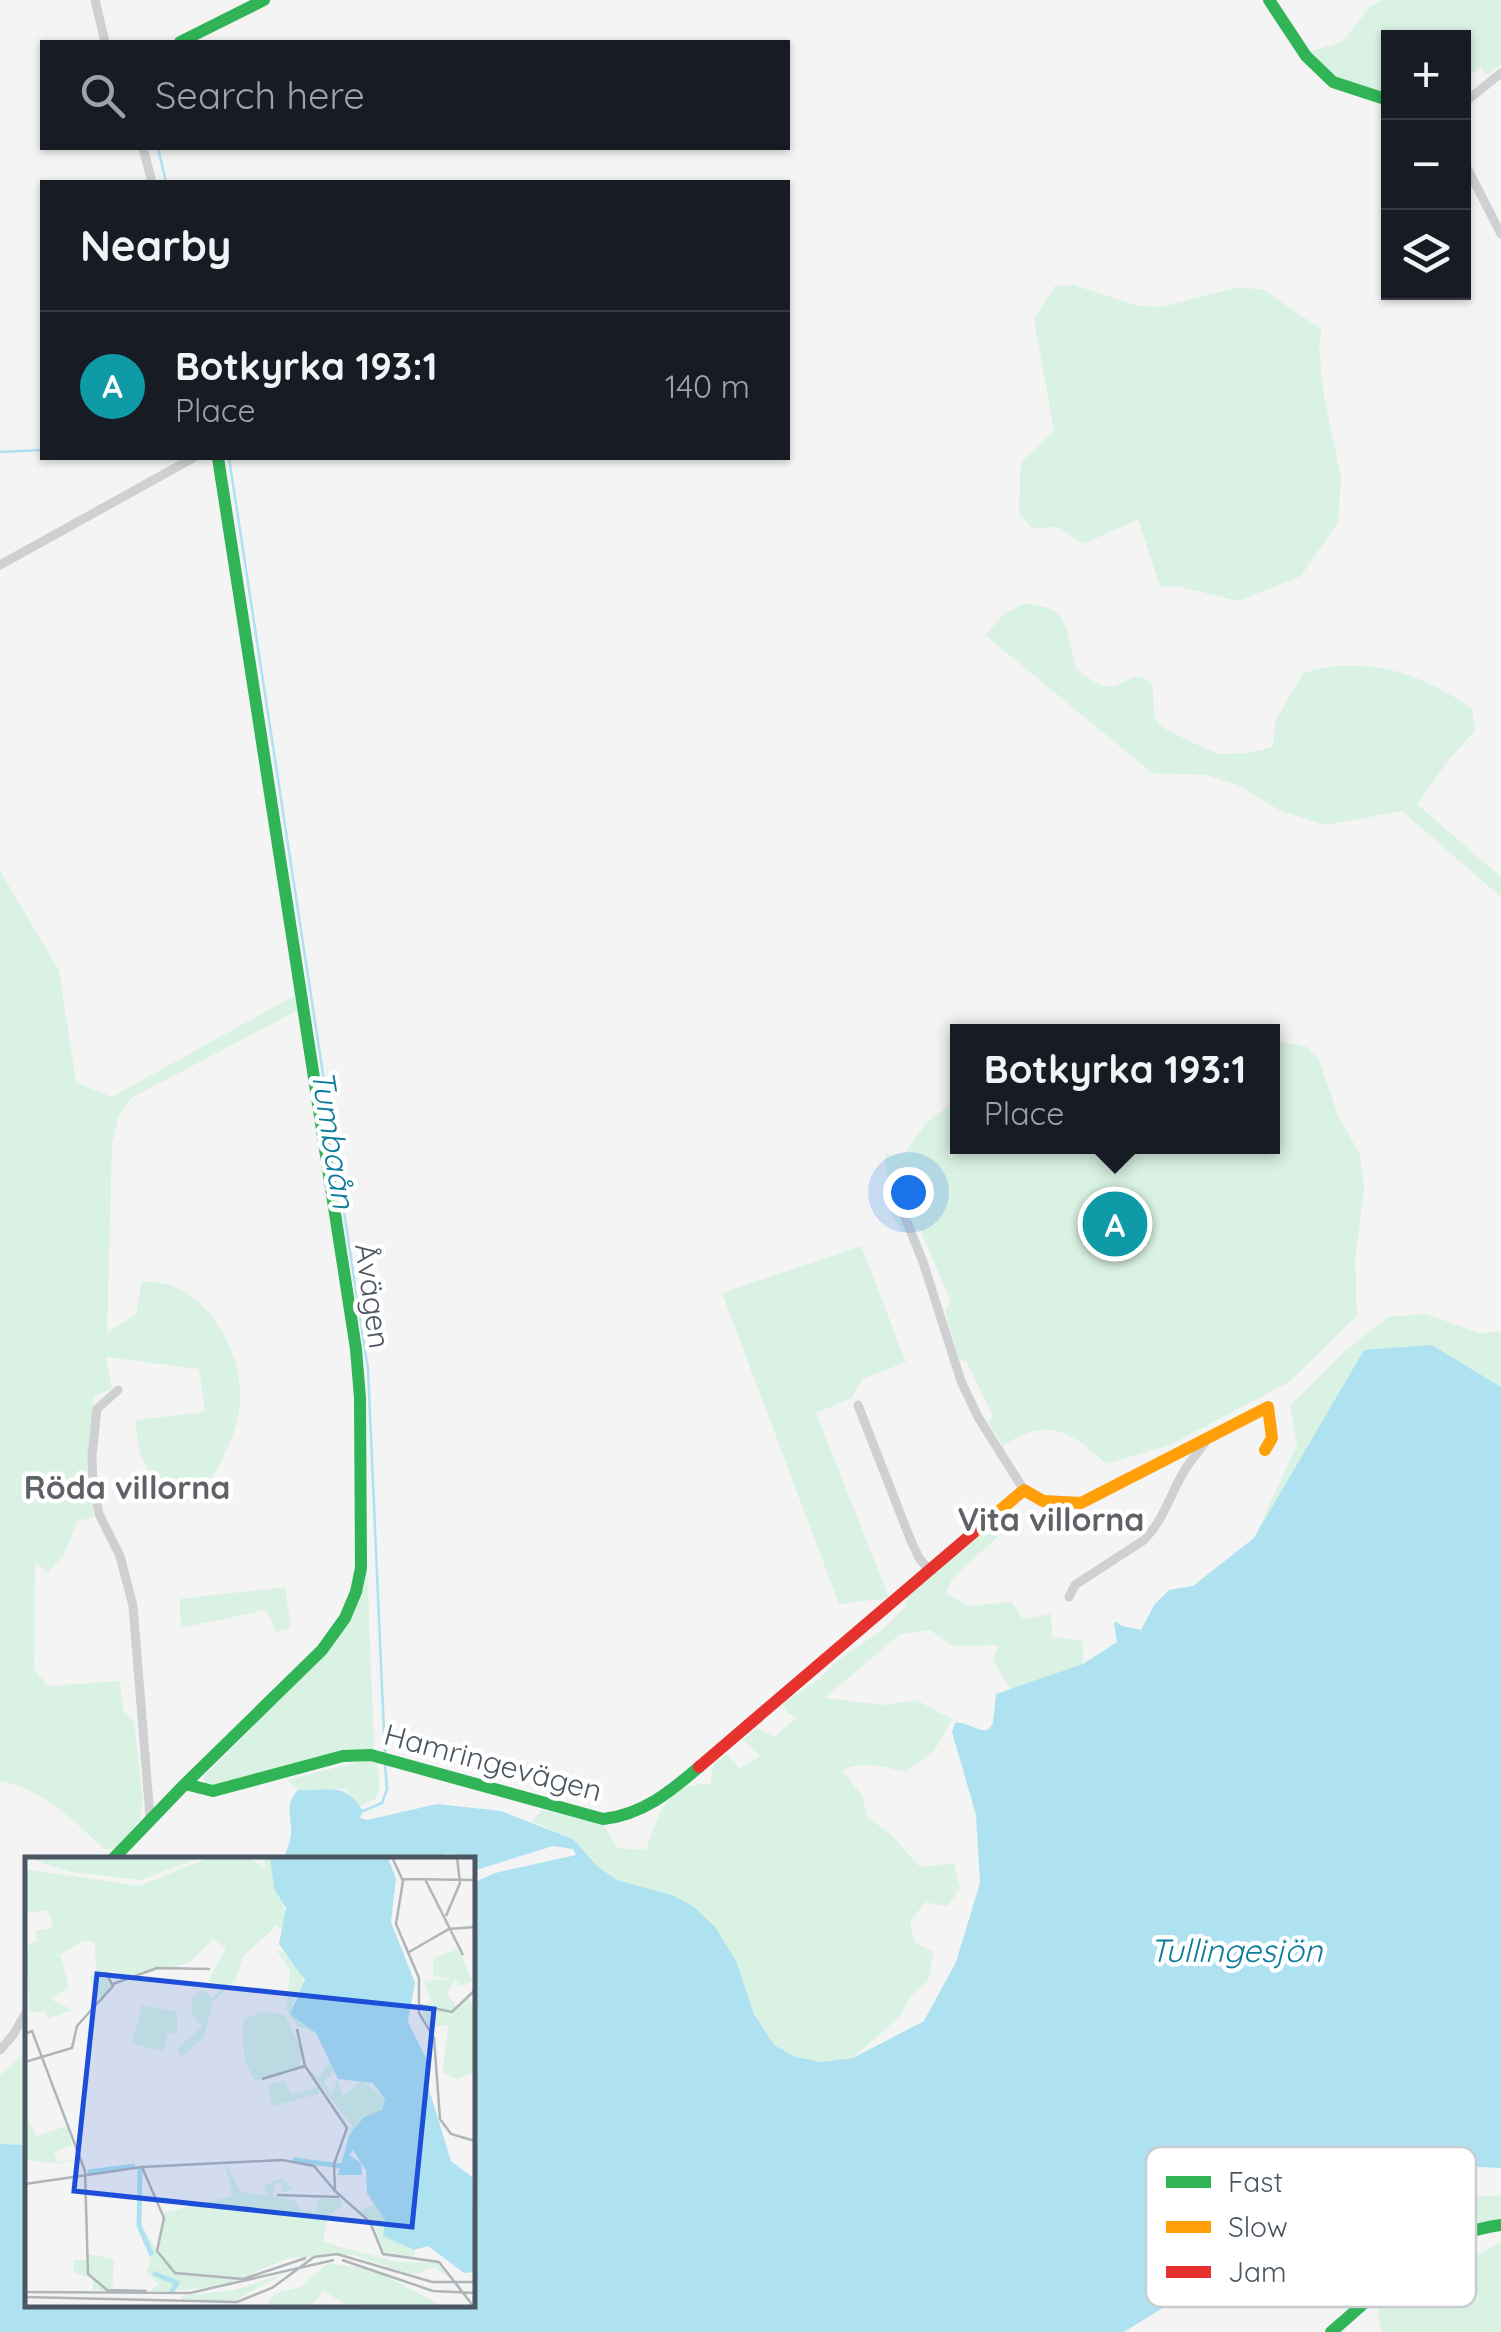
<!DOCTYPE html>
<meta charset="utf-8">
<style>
:root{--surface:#171b24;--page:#20242c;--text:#f1f3f6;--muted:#9ea1a6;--line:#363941;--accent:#868d94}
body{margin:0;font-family:Quicksand,sans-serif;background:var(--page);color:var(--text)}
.controls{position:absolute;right:30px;top:30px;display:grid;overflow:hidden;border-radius:0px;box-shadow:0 2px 8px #0004}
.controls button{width:90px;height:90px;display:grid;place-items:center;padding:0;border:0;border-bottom:2px solid var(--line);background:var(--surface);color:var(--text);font:50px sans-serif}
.you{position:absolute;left:908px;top:1192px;width:35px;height:35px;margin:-25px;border:8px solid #fff;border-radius:50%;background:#1a73e8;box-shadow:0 0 0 15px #1a73e833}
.badge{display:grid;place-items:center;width:65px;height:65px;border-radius:50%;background:var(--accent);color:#fff;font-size:32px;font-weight:700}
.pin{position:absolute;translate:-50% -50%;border:5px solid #fff;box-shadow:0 2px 10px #0006}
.popup{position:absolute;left:950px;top:1024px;width:330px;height:130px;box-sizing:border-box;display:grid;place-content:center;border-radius:0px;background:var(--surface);filter:drop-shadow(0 2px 8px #0005);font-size:32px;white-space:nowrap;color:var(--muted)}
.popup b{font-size:38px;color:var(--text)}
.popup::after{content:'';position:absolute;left:50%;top:100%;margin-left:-20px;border:20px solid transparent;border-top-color:var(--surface)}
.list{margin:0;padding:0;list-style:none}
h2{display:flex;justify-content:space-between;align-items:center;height:130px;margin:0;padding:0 40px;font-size:42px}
h2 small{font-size:32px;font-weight:400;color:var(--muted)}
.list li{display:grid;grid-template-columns:65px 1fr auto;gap:30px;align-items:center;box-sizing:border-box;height:150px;padding:0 40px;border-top:2px solid var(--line)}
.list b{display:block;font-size:38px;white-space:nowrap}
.list p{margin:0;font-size:32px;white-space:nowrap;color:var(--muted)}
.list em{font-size:32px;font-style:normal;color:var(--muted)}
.icon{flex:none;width:55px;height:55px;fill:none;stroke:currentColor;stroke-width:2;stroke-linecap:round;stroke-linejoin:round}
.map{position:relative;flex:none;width:1501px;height:2332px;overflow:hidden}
.search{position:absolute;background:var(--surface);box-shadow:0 2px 8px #0004;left:40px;top:40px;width:750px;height:110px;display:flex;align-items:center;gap:25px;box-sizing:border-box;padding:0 35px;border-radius:0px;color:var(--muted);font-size:38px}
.panel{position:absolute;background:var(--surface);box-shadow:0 2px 8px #0004;left:40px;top:180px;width:750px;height:280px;border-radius:0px}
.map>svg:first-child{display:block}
.green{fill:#d9f2e3}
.water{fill:#aee2f0}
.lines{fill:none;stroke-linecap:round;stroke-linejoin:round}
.stream{stroke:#aee2f0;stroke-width:2.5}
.street{stroke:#ced0d2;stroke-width:9}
.fast{stroke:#30b455;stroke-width:12}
.slow{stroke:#ff9f0a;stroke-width:12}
.jam{stroke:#e5322d;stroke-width:12}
.labels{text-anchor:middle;stroke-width:9;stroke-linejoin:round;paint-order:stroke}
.street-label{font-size:30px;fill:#4a5661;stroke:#fff}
.water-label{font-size:32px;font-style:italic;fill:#0c7c9b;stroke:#fff}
.neighbourhood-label{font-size:32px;font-weight:bold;fill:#5f6368;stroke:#fff}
.inset-river{fill:none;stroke:#aee2f0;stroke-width:5}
.inset-road{fill:none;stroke:#b0b5b9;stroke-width:2.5}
.view{fill:#1d4ed8;fill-opacity:0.15;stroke:#1d4ed8;stroke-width:5}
.inset-edge{fill:none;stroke:#4a5661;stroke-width:5}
.key{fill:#fff;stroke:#c9ccd0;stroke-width:2.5}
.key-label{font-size:28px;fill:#4a5661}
</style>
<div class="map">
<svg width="1501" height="2332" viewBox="0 0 1501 2332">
<rect width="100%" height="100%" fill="#f4f4f4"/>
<path class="green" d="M1382 0H1501V65L1487 75 1480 67 1464 80V38H1388V97L1334 78 1307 52 1342 42 1370 7Z
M1073 285 1139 306 1162 307 1239 287 1264 290 1322 330 1319 345 1323 390 1341 478 1338 522 1301 576 1238 601 1181 587 1160 586 1138 519 1083 544 1058 527 1032 528 1019 513 1021 462 1054 431 1034 319 1055 286Z
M1024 604C1074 604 1064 635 1077 669 1086 676 1095 685 1106 686 1128 688 1130 666 1153 685L1154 717 1163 728 1191 742 1219 754 1250 753 1273 747 1276 720 1303 673C1362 654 1423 673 1472 709L1475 731 1449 759 1417 804 1501 877V897L1402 811 1325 825 1279 810 1236 784 1205 775 1152 773 985 635 1004 614Z
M0 871 59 970 76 1083 112 1097 294 996 298 1010 131 1098 119 1115 112 1143 107 1333 136 1314 142 1281C149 1282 158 1282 166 1284 213 1297 244 1357 240 1403 238 1430 225 1454 213 1477L179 1491C143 1478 139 1455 135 1420L205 1412 199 1369 106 1357 112 1388 94 1397C89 1438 87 1475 94 1517L78 1521 64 1554 48 1573 35 1562 34 1670 48 1686 120 1681 123 1710 134 1721 143 1801 140 1820 114 1849H104C72 1819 45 1790 0 1781Z
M1273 1040 1307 1047 1319 1060 1339 1118 1360 1154 1364 1190 1355 1261 1357 1316 1289 1382 1172 1444 1106 1464C1071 1431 1047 1416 1003 1446L988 1422 993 1416 966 1361 959 1359 945 1310 951 1302 920 1229 903 1232 891 1214 885 1153 893 1156 905 1153 927 1122 957 1100 958 1146H1272Z
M861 1246 906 1362 862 1379 852 1398 816 1413 889 1598 839 1604 722 1293Z
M1426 1314 1479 1333 1501 1332V1387L1432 1345 1254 1538 1297 1445 1290 1406 1344 1352 1388 1317Z
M992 1523 1003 1532 952 1579 946 1594 969 1606 1011 1602 1023 1619 1051 1614 1052 1637 1083 1641V1664L1011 1690 993 1660 998 1645 952 1646 930 1630 900 1634 825 1698 882 1705 916 1700 952 1719 934 1751 905 1772C884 1766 862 1760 842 1770L862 1796 867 1816 892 1836 920 1867 954 1863 960 1888 947 1907 926 1902 910 1921 914 1942 934 1952 928 1981 910 1997 900 2016 853 2058 821 2062 797 2057 774 2045 754 2014 737 1963 672 1895 617 1880 598 1867 573 1839 532 1821 542 1810 603 1824 618 1848 646 1850C659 1815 665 1782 710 1784L714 1763 727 1754 740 1768 760 1756 743 1740 757 1728 775 1737 797 1717 788 1713 782 1704 819 1679 842 1657 881 1631 906 1606V1598Z
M367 1566 374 1749 339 1752 209 1788 203 1777 328 1652 362 1597Z
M285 1587 291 1628 276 1632 266 1610 181 1628 180 1599Z
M366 1760 377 1762 380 1788 375 1799 360 1806 345 1789 298 1790 287 1780Z
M27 2045 28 2145 0 2144V2075L21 2056Z
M1501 2195V2224C1460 2220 1445 2235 1414 2258L1393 2215 1416 2201Z
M1501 2242V2332H1382L1377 2308Z"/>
<path class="water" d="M1432 1345 1501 1387V2168L1397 2163 1124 2332H0V2144L27 2145 28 2304H472L473 1883 495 1873 576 1855 573 1849 553 1846 473 1871 472 1860 456 1859 453 1854H444L438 1860 283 1859C287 1851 290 1843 291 1833 292 1815 284 1806 298 1790 330 1791 345 1781 363 1811L360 1818 367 1820 437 1804 501 1811 573 1839 598 1867 617 1880 672 1895 694 1907 716 1928 737 1963 754 2014 774 2045 796 2057 821 2062 853 2058 924 2021 956 1962 980 1883 976 1815 952 1732 955 1723C967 1721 976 1732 988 1730L993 1723 996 1694 1083 1664 1117 1642 1114 1623 1117 1622 1122 1626 1141 1630 1154 1605 1169 1590 1193 1586 1254 1538 1364 1350Z"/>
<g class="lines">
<path class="stream" d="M158 148 166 182
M0 452 42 450
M229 458 368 1369 385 1755
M363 1811 382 1803 387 1789 385 1763
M1397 2163 1439 2234"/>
<path class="street" d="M95 0 105 42
M1464 103 1501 73
M143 148 152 182
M1464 162 1501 234
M0 565 193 458
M900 1205 923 1262 961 1381 978 1417 1024 1490
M118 1390 97 1409 92 1455 93 1483 99 1514 120 1556 133 1606 150 1817
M858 1405 911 1541 919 1558 930 1571
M1069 1597 1075 1585 1144 1540C1166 1517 1170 1493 1186 1468 1192 1459 1200 1450 1206 1441
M0 2050 13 2035 28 2009"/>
<path class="fast" d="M1269 0 1306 56 1333 82 1388 100
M180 42 264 0
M185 1784 322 1650 345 1618 356 1592 361 1568 360 1398 356 1349 218 458
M112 1860 185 1784 213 1791 343 1756 371 1755 603 1819C642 1815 670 1792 699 1767
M1331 2332C1384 2288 1429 2234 1501 2225"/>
<path class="slow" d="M973 1533 1024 1490 1043 1501 1081 1503 1268 1407 1272 1438 1265 1450"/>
<path class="jam" d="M699 1767 973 1533"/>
</g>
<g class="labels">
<g class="street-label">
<text transform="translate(372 1296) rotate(82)" y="10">Åvägen</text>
<text transform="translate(493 1763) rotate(15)" y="10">Hamringevägen</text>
</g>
<g class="water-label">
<text transform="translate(333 1139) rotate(81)" y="11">Tumbaån</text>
<text x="1236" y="1962">Tullingesjön</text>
</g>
<g class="neighbourhood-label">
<text x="127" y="1499">Röda villorna</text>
<text x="1051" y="1531">Vita villorna</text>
</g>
</g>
<g transform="translate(25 1857)">
<rect width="450" height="450" fill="#f4f4f4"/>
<path d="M0 0H178L115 23 46 15ZM186 0H225L240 13 239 0H245L262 62 258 75 252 68 218 100 210 124 188 144 179 179 156 201 152 192 177 169 166 156 168 140 177 132 187 141 200 129 183 124 201 91 188 82 164 106 105 120 83 113 87 128 77 146 64 121 71 114 70 86 59 83 35 98 44 130 25 142 47 153 23 162 19 154 5 155 0 89 12 83 11 74 28 70 23 53 0 56V12L114 29ZM251 92 270 101 280 129 266 147 291 176 272 169 261 153 265 114ZM434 92 447 124 435 129 430 122 422 136 431 149 444 141 450 156V215L432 222 418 216 423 168 404 170 396 150 406 144 399 124 428 122 408 119V101ZM117 148 152 155V175L142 177 139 195 107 186ZM237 155 260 158 278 196 274 211 230 224 220 205 217 170 221 161ZM306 203 309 214 299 225 307 239 312 222 318 239 337 224 360 242 357 253 336 263 321 285 327 269 285 214 294 221ZM260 224 266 237 294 230V237L247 249 243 228ZM0 257 12 279 42 269 47 288 29 295 32 305 54 301 33 307 0 303ZM200 306 216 335 243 339 238 329 256 321 268 331 257 336V326H251L247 339 270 344 277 353 291 355 294 342H315L318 347 302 363 298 385 372 405H412L425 422 409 410 388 418 328 398 264 401 194 430 124 435 134 427 121 415 126 403 113 362 133 395 138 356 207 339ZM352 345 360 363 358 378 389 393 390 402 359 397 349 366 335 354ZM63 397 89 402 87 434 68 433V422L49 415 48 403H62ZM303 406 349 413 420 450H349L318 446 299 434 284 450H241L249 437 275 430ZM259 417 209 444 157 442V439L209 433Z" fill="#d9f2e3"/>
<path d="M245 0 363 1 371 22 366 65 390 126 383 165 404 207 402 226 426 304 447 320 450 415 439 416 403 389 389 393 358 379 360 363 342 336 341 313 328 293 324 298 336 306 337 318H313L324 279 339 260 357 253 360 242 348 226 313 222 291 176 265 157 280 123 254 87 261 51 249 31Z" fill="#aee2f0"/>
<path class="inset-river" d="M268 303 317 309M115 312 114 369 127 398M63 315 110 309M128 416 152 426 146 436"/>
<path class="inset-road" d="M367 0 378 24 371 67 394 121V156L409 181 415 262 426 277 450 284M377 22 450 23M400 22 438 98M421 59 435 26 432 0M384 95 424 72 450 70M450 95V127M88 127 132 111 185 112M394 148 427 155 450 133M272 172 280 209 322 271 309 307 310 334 345 365 358 397 414 405 449 450M0 177 7 174 60 314 63 417 82 433 122 434M0 205 47 191 52 169 88 129 81 116M237 222 280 209M117 310 139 361 132 394 150 416 218 422 281 401M0 327 117 310 257 303 289 309 310 334M252 338 314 340M317 403 408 434 450 436M0 435 165 436 309 403M0 440 212 445 247 431 289 400 312 397 407 425H450"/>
<path class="view" d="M72 117 409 152 387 370 49 334Z"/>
<rect width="450" height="450" class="inset-edge"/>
</g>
<rect x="1146" y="2147" width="330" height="160" rx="15" class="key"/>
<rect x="1166" y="2176" width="45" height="12" fill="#30b455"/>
<rect x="1166" y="2221" width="45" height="12" fill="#ff9f0a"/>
<rect x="1166" y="2266" width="45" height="12" fill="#e5322d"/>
<g class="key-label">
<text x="1228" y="2192">Fast</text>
<text x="1228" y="2237">Slow</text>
<text x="1228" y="2282">Jam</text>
</g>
</svg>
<div class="controls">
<button>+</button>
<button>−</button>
<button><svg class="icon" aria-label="layers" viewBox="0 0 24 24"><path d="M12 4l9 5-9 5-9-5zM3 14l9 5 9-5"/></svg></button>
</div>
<div class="you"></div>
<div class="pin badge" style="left:1115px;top:1224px;background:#0f9aa8">A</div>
<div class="popup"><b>Botkyrka 193:1</b>Place</div>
<div class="search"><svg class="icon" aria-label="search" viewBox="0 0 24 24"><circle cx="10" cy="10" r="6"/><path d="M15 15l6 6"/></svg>Search here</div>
<section class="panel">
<h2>Nearby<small></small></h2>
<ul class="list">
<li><span class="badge" style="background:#0f9aa8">A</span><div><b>Botkyrka 193:1</b><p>Place</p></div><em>140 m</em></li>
</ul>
</section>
</div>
